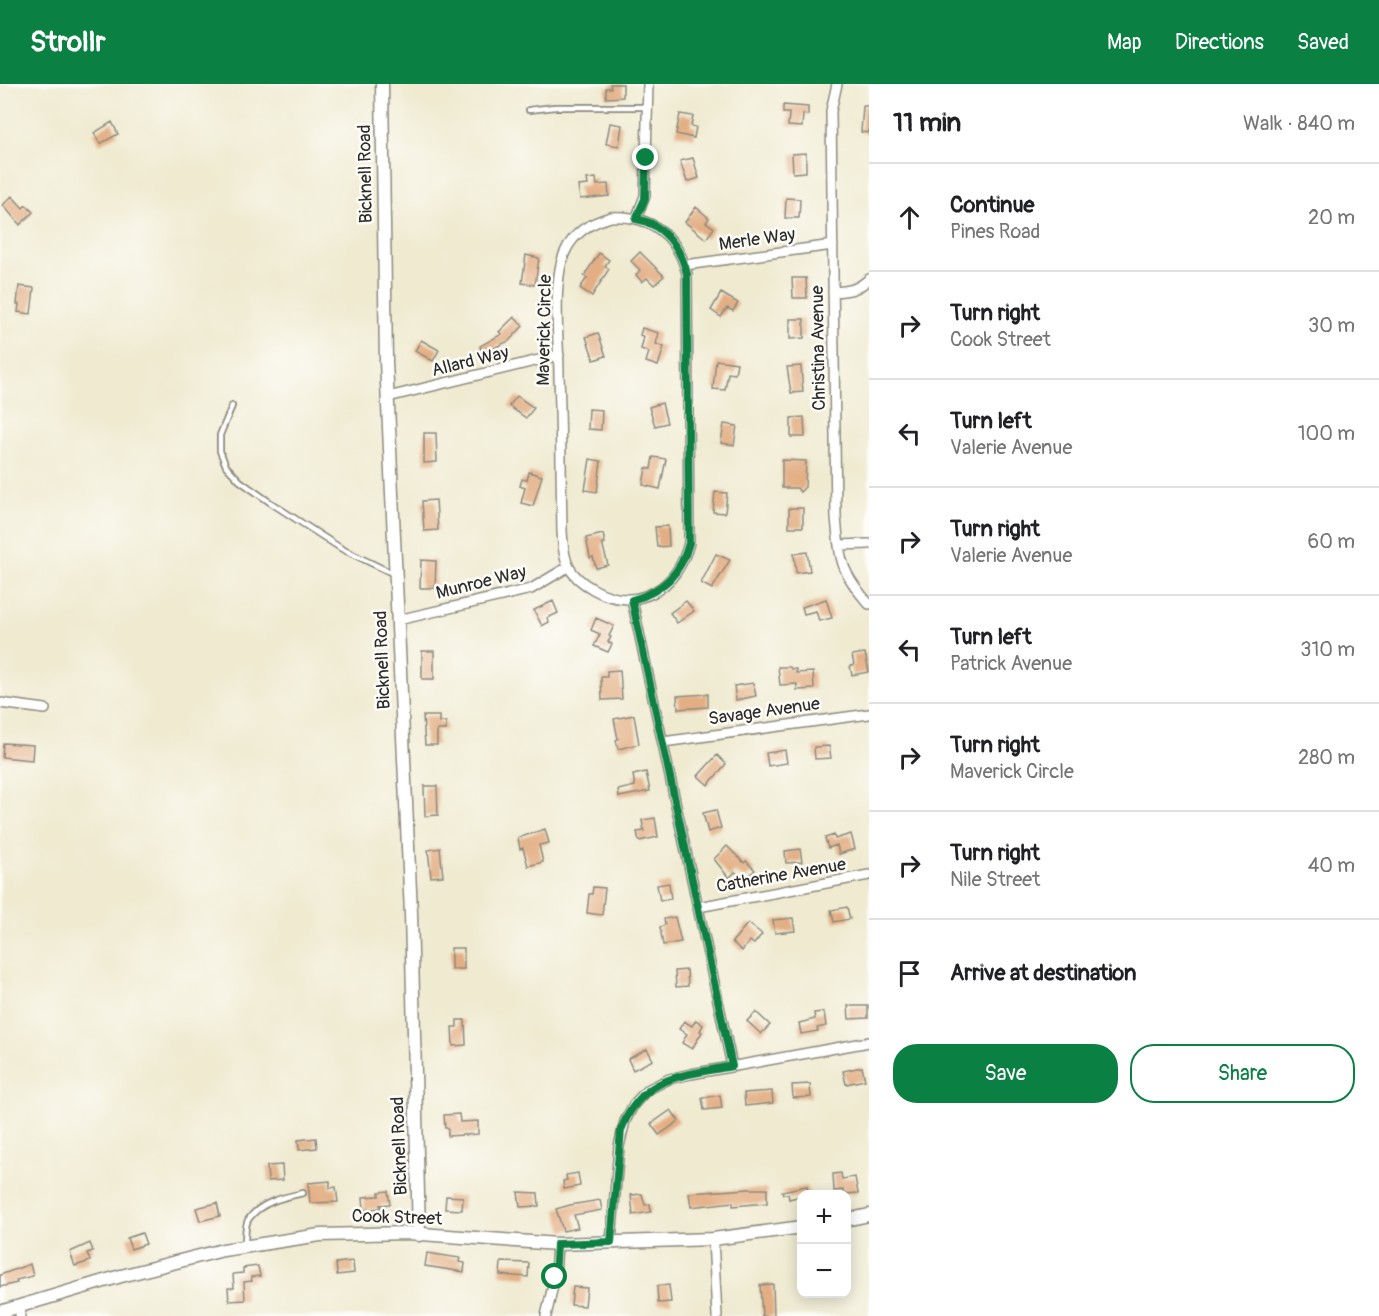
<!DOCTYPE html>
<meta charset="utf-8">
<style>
:root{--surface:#fff;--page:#f6f6f6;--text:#202124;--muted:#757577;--line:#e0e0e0;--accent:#0b8043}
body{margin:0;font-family:Pangolin,sans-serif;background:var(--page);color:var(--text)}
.controls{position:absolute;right:18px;bottom:18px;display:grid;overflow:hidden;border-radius:12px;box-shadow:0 3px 15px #0003}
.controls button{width:54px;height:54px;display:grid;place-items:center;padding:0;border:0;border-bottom:2px solid var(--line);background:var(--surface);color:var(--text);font:30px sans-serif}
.stop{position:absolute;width:18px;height:18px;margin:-14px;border:4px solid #0b8043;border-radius:50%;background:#fff}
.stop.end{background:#0b8043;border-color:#fff;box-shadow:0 2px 6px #0008}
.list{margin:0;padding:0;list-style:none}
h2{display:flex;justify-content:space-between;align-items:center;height:78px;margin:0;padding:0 24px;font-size:26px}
h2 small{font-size:20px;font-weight:400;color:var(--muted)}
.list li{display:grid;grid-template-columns:39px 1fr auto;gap:18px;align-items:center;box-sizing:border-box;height:108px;padding:0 24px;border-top:2px solid var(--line)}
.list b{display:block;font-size:22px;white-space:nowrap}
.list p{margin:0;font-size:20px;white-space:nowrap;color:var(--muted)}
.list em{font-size:20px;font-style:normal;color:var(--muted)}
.actions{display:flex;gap:12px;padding:18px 24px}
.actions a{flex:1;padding:14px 0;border:2px solid var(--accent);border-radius:24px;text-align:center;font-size:21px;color:var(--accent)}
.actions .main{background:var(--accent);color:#fff}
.icon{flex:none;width:33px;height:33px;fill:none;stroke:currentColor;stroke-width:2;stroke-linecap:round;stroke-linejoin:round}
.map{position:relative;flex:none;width:869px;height:1232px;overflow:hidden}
header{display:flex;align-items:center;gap:36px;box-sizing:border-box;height:84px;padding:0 30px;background:var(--accent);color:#fff}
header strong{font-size:28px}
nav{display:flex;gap:33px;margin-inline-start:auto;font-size:21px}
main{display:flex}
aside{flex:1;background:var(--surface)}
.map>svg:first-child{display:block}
.building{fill:#e3ae83}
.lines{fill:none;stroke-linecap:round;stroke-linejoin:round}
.service-casing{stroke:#8d8a7e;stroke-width:8}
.minor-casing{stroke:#8d8a7e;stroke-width:12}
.tertiary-casing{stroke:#8d8a7e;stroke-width:15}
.service{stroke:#fff;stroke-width:4.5}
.minor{stroke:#fff;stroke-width:9}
.tertiary{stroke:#fff;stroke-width:12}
.route{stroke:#0b8043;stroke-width:8}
.labels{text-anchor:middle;stroke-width:5;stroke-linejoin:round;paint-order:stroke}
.street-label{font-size:18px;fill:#2b2b2b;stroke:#fdfcf7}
</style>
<header>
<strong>Strollr</strong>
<nav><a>Map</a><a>Directions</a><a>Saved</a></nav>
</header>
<main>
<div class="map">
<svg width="869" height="1232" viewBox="0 0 869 1232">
<rect width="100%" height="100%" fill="#fdfcf7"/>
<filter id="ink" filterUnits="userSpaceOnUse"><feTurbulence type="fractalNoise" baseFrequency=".0167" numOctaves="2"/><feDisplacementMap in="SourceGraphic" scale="12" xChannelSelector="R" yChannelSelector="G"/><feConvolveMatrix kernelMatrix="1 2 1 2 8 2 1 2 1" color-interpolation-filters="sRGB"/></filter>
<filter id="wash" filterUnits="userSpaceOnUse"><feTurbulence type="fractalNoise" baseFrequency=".008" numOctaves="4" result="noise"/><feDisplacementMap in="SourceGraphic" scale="24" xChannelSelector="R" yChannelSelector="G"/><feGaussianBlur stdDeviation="1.35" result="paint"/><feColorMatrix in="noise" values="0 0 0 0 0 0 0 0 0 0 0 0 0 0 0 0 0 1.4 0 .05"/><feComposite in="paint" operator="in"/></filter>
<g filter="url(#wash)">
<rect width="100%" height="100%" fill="#efead0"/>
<g id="blocks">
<path class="building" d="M610 0H623V13L606 14V4H611Z
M783 21 808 23V31L803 30 802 43 788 42 789 29H783Z
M863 22H869V49L861 48Z
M680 30 693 32 691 42 696 43 694 54 676 50Z
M112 38 118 50 100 60 94 49Z
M610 39 622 41 619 62 606 60Z
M806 69V88L793 89 792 70Z
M693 74 699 94 687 98 680 77Z
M596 94 597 101 608 100 609 112 580 115 578 102 588 101 587 95Z
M12 112 23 124 26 121 33 128 20 141 3 121Z
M786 114 800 115 799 134H785Z
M696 123 709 134 706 138 714 144 706 155 685 138Z
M640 168 664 192 654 201 647 194 642 198 636 191 640 186 631 177Z
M599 169 609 176 605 182 609 185 592 212 580 204 587 194 584 192Z
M526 171 539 174 535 201 522 199Z
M792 194H806L807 214H793Z
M19 202 34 204 31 230 18 228 19 220H17Z
M721 209 738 219 733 227 727 224 721 233 711 226Z
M514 233 523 242 509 257 483 269 480 262 502 250 499 248Z
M790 235H804V254L790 255Z
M642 244 659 249 656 260 664 263 658 282 646 278 649 268 641 265 644 253 640 251Z
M598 249 606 272 594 276 586 253Z
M421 256 439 266 433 277 415 267Z
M716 276 737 279 735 290 728 289 725 306 713 305Z
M801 282 803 308 791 309 787 283Z
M517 312 534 324 526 334 509 322Z
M662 319 667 339 655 342 649 323Z
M589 325 602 326 601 346 588 345Z
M804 333 805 353H791V334Z
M724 340 737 342 734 361 721 359Z
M424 349H436L437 378 424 379Z
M653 373 666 375 660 405 643 401 646 384 651 385Z
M590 375 601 377 597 408 585 406Z
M782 376 806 377 805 403 800 408 797 404H782Z
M529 388 542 392 533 422 521 419 525 404 520 402 522 395 527 396Z
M715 408 727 409 725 429 713 428Z
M436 416 438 446 424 447 422 417Z
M789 424H803V443H789Z
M668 442 669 462 657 463 655 443Z
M603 450 605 459H602L608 481 596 484 593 473 590 474 586 454Z
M807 468 810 487 796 489 794 470Z
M716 470 730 476 712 505 701 499Z
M421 476 436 477 435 504H420Z
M826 515 832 534 819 537 816 527 804 530 802 523Z
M553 517 558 529 547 534 549 538 542 542 534 526Z
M686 517 694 527 677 539 670 529Z
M596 534 614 542 609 552 611 553 608 558 612 560 608 568 594 562 600 550 591 546Z
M422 567H434V595H422Z
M865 569 869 588 852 591 850 582 854 581 852 571Z
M778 583H790L791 585H796V589L813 588 814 605 797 606V600L780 601Z
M620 586 622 615 602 616 601 593H607V587Z
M753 599 756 612 736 616 734 602Z
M708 610V623L678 625 677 612Z
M634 631 639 660 618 665 616 656 618 655 614 635Z
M423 632H439V638H446V646H437V661H425Z
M3 659 33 661 32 676 2 673Z
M829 662 831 674 815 675 814 663Z
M785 666 787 679 768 682 766 669Z
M717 671 726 680 708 701 698 692Z
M646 688 650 707 619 713 618 706 635 702 633 691Z
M424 702H437L438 731 425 732Z
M716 726 721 744 708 748 703 729Z
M655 734 658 753 639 757 637 748 644 747 642 736Z
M545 745 549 759 539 761 543 778 528 782 523 764 520 765 518 754Z
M851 750 855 765 839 770 837 761 828 764 825 754 834 751 835 755Z
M727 762 744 779 746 777 755 786 745 795 735 788 729 794 714 775Z
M440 764 443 792 431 793 428 766Z
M800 765 802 778 786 779 785 767Z
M669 799 671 815 660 817 657 801Z
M593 803 605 804 602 831 587 829 589 810H592Z
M847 823 850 835 834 838 831 826Z
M675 833 681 858 663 861 660 843 665 841 664 835Z
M793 834 795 847 775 849 773 836Z
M748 839 762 850 754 860 750 857 742 867 732 858Z
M451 864H464V885H451Z
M687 886 688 902 676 903 675 887Z
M848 922H868V934L849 935Z
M756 928 770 941 761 950 747 937Z
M824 928 826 942 817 944 818 947 801 950 799 939 815 935 814 929Z
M457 936H465L466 961 453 962 452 943H457Z
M696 936 703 941 700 947 702 948 692 965 682 959 687 950 679 945 684 937 692 942Z
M647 965 653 976 633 986 628 975Z
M862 983 865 996 846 1000 843 987Z
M810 1000 811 1013 793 1014 792 1001Z
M772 1007 773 1019 745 1022 744 1009Z
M720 1011 722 1024 704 1026 702 1014Z
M671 1026 679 1037 659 1051 651 1040Z
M459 1030 460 1038 478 1037V1050L448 1052V1044H445L444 1031Z
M316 1054 317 1064 299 1066 298 1056Z
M282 1081 283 1096 268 1097 267 1082Z
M578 1089 580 1102 564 1105 563 1097 567 1096 566 1091Z
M841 1089 842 1095 855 1093 858 1109 844 1110 843 1106 834 1107 833 1090Z
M330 1097V1104L336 1103 338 1118 310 1119 308 1099Z
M807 1102 809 1110H801V1112L789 1115 788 1110H783L782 1107Z
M749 1105H767V1119L733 1122V1118L691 1123 689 1109Z
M388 1107 390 1120 380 1121 381 1124 364 1126 363 1113 379 1112V1108Z
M518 1108 538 1109 539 1122 520 1123Z
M642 1110 645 1121 650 1120 651 1128 633 1131 631 1111Z
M446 1112 463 1113 462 1126 445 1125Z
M600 1116 602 1126 574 1131 578 1144 563 1147 556 1125 570 1121Z
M217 1119 220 1132 200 1137 196 1124Z
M142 1149 146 1160 131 1165 127 1154Z
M90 1159 93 1167 87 1169 90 1177 75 1182 70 1168Z
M427 1169 460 1174 459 1178 465 1179 464 1188 425 1182Z
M353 1177 354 1189 337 1191 336 1179Z
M501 1178 529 1179 528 1193 500 1191Z
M30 1180 33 1192 16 1196 17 1199 0 1203V1191Z
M258 1182 260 1192 251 1193 252 1197 244 1198 245 1216 229 1217 228 1204H234L233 1190 243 1189V1184Z
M773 1200 774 1232H762L760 1201Z
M669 1201 671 1218 658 1219 657 1202Z
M573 1203 587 1204 585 1222 571 1221Z"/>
</g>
</g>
<g filter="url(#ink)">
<use href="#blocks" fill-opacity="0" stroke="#8d8a7e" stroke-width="1.5"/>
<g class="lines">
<defs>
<path id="service" d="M529 26 555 23H647
M232 322 220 351V367L226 382 240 397 271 419 342 465 394 490
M245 1160C245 1153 245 1142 248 1136 260 1118 284 1113 303 1109"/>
<path id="minor" d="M837 0 831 27 836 433C840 476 840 487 869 520
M611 133C650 131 678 151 687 190L689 459C677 505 637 530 593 505 584 500 574 493 569 483 563 472 563 459 562 447 561 395 561 343 559 291 559 257 552 198 565 168 574 148 590 139 611 133Z
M636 135 645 112 648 0
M685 181 833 161
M833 208C849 207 857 206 869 195
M388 313 559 271
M839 461 869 460
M632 516 732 982
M398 536 531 505 568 483
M0 619 45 625
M663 658 869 630
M698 823 869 791
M713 1155 717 1232
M611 1158 619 1062 625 1037 634 1020 647 1006 669 995 691 990 869 958
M20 1232 21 1223
M546 1232 555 1193 557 1160"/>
<path id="tertiary" d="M382 0 386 277 411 829 419 1151
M846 1136 869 1131
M0 1228 121 1192 223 1166 320 1151 408 1149 557 1160 713 1155 802 1143"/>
</defs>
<use href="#service" class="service-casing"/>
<use href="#minor" class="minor-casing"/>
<use href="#tertiary" class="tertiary-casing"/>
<use href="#service" class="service"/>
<use href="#minor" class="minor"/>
<use href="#tertiary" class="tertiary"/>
</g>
</g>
<g class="lines" filter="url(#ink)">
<path class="route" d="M555 1193 557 1160 611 1158 621 1046C642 991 682 992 732 982L632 516C662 508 681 490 689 459L687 190C681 164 663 139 636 135L645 115 646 74"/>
</g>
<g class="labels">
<g class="street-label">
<text transform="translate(365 90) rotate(-91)" y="6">Bicknell Road</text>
<text transform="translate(757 155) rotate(-8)" y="6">Merle Way</text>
<text transform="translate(544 246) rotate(-89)" y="6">Maverick Circle</text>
<text transform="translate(818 264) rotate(-91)" y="6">Christina Avenue</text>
<text transform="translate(470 277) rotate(-14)" y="6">Allard Way</text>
<text transform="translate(481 498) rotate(-14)" y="6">Munroe Way</text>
<text transform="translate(382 576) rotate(-92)" y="6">Bicknell Road</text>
<text transform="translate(764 627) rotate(-8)" y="6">Savage Avenue</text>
<text transform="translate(781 791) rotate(-10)" y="6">Catherine Avenue</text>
<text transform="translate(399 1062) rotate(-92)" y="6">Bicknell Road</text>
<text transform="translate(397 1133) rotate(2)" y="6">Cook Street</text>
</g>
</g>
</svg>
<div class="controls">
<button>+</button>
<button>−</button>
</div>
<div class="stop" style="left:555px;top:1193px"></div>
<div class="stop end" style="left:646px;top:74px"></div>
</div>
<aside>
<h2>11 min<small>Walk · 840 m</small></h2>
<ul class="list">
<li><svg class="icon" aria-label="ahead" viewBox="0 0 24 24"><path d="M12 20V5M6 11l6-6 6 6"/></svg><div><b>Continue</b><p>Pines Road</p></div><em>20 m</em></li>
<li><svg class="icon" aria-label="right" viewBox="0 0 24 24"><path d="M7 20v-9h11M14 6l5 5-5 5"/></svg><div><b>Turn right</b><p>Cook Street</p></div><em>30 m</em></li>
<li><svg class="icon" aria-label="left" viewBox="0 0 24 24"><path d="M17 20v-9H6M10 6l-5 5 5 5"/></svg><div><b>Turn left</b><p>Valerie Avenue</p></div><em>100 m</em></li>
<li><svg class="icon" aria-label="right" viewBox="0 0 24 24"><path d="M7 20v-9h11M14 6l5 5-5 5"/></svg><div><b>Turn right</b><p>Valerie Avenue</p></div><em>60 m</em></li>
<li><svg class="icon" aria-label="left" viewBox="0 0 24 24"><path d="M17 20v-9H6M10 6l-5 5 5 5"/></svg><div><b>Turn left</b><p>Patrick Avenue</p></div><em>310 m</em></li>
<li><svg class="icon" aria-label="right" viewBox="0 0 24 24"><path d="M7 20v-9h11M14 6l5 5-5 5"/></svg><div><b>Turn right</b><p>Maverick Circle</p></div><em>280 m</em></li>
<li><svg class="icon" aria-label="right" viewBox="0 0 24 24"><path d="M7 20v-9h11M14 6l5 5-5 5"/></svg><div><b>Turn right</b><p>Nile Street</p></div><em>40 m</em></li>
<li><svg class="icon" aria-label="arrive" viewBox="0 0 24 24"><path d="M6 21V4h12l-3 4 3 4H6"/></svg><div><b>Arrive at destination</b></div></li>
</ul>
<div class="actions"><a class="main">Save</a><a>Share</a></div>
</aside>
</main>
